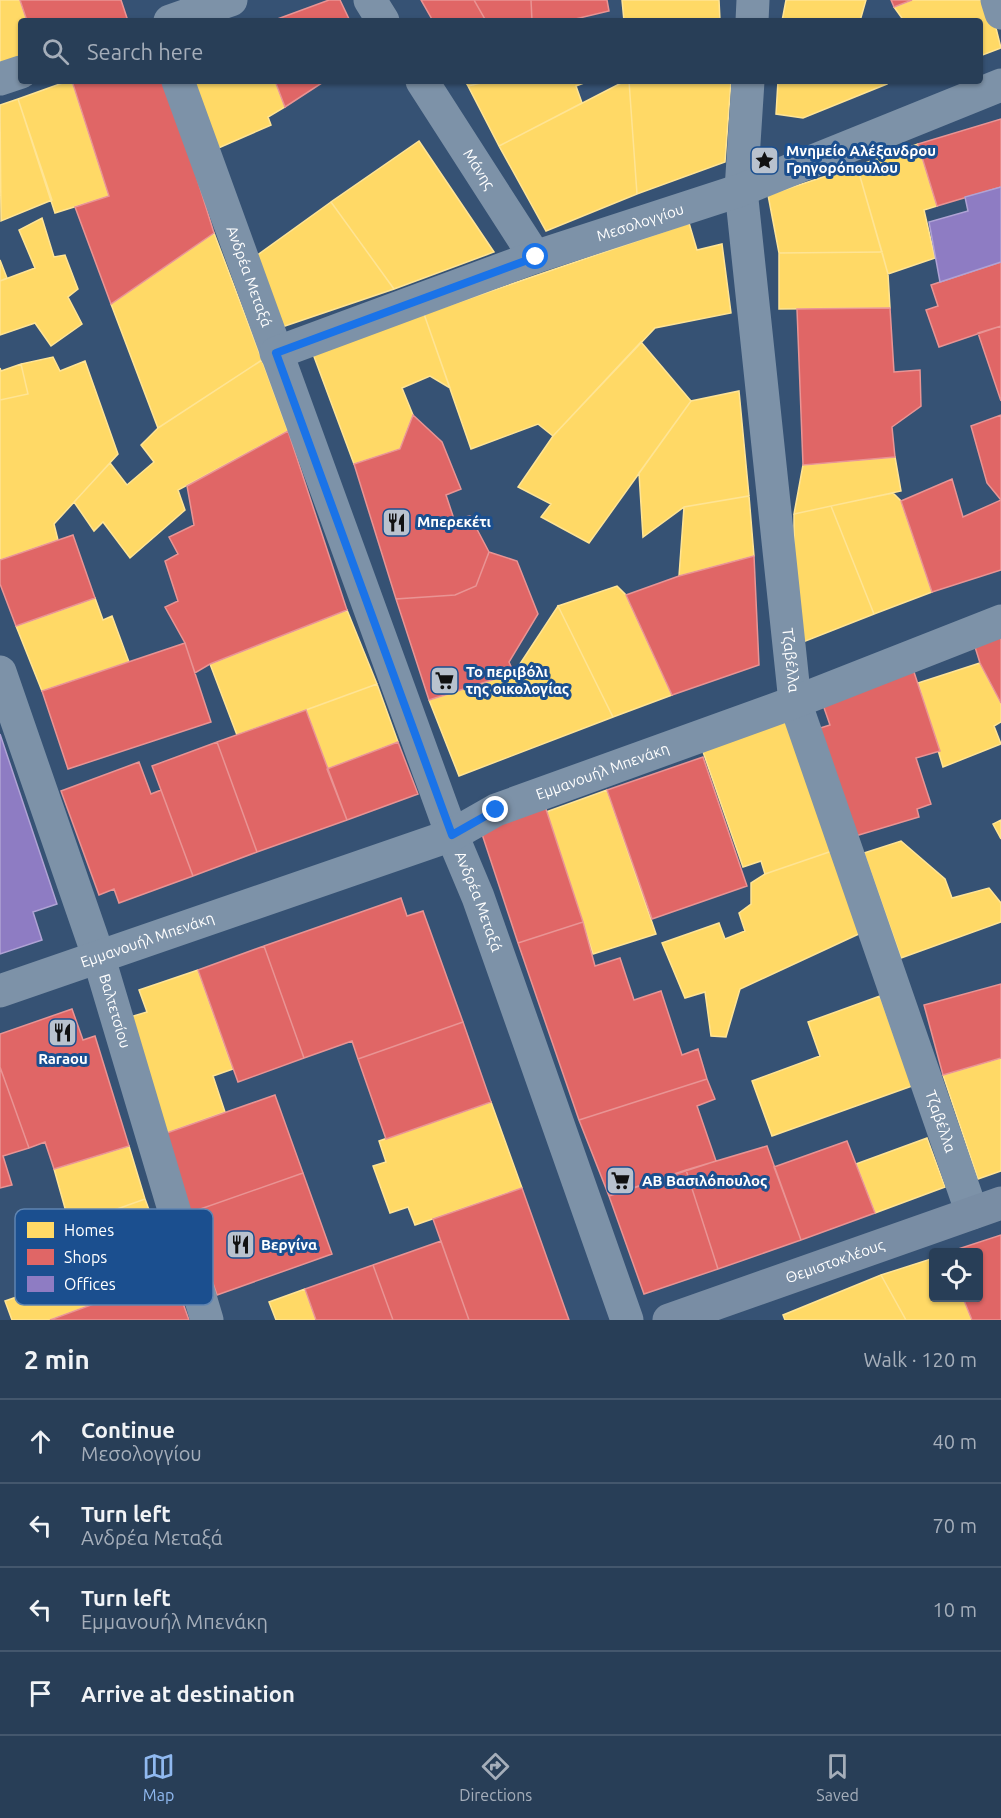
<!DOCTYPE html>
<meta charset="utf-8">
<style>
:root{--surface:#283e57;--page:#344961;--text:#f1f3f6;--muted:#a5aeba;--line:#44576d;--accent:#90b9f0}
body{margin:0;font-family:Ubuntu,sans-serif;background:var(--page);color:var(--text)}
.controls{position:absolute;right:18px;bottom:18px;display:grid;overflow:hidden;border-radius:6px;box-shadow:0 2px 4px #0004}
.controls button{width:54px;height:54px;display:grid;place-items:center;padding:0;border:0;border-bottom:2px solid var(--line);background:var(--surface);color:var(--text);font:30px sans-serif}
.stop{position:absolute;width:18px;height:18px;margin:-14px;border:4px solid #1a73e8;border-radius:50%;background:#fff}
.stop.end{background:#1a73e8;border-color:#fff;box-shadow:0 2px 6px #0008}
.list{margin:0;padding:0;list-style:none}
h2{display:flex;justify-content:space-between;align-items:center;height:78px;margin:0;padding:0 24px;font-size:26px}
h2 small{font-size:20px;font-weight:400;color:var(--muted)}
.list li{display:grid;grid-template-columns:39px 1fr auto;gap:18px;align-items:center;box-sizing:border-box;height:84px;padding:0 24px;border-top:2px solid var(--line)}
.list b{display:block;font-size:22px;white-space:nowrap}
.list p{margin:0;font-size:20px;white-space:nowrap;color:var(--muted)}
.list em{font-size:20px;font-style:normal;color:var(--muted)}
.icon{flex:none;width:33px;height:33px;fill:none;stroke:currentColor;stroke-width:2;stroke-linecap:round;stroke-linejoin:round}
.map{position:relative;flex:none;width:1001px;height:1320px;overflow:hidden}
.search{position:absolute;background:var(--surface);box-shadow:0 2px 4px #0004;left:18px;right:18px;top:18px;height:66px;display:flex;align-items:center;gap:15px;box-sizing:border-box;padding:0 21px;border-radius:6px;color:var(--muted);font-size:22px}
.sheet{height:414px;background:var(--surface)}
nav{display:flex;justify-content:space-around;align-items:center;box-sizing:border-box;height:84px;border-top:2px solid var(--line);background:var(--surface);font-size:16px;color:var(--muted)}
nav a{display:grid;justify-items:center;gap:3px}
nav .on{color:var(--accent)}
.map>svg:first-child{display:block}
.homes{fill:#ffd966;stroke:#ffe494;stroke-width:1.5}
.shops{fill:#e06666;stroke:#e99494;stroke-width:1.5}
.offices{fill:#8e7cc3;stroke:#b0a3d5;stroke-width:1.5}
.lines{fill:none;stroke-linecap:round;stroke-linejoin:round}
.street{stroke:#7d92a8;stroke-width:33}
.secondary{stroke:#798da4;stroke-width:33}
.route{stroke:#1a73e8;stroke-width:8}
.labels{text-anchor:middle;stroke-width:6;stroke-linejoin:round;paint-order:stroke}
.poi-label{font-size:15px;font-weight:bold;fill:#fff;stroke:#1b4f8f;text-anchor:start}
.street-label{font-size:15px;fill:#fff;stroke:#1b4f8f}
.key{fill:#1b4f8f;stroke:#5f84b1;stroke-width:1.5}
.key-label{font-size:16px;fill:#fff}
</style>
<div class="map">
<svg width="1001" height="1320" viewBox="0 0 1001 1320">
<rect width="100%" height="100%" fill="#365274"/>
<path class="homes" d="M0 0H20L27 21H21V58L0 65Z
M622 0H719L720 21H624Z
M786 0H866L860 21H782Z
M912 0H989L1001 48 980 56V21H904L894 7Z
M68 81H72L109 196 55 213 18 99Z
M194 81H275L285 107 268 117 271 125 214 150Z
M465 81H490L468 86Z
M490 81H589L576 86 582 103 499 146 468 86Z
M625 81H629L637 194 546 231 499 146Z
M629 81H731L725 162 637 194Z
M778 81H886L887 84 803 118 776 114Z
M18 99 52 200 1 221 0 105Z
M419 141 494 252 394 289 331 202Z
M918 144 937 206 924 210 935 258 888 274 857 166Z
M857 166 882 252 779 253 768 195Z
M331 202 394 289 279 328 256 256Z
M42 218 54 257 65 255 78 289 68 297 82 324 51 346 35 323 0 335V281L35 268 19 230Z
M689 223 697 250 722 244 731 313 655 328 553 436 538 424 471 449 424 314Z
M214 233 262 360 158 428 111 304Z
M882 252 888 274 890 308 779 309V253Z
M0 260 7 278 0 281Z
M424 314 450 388 430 376 402 388 413 415 400 449 354 464 313 354Z
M641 342 691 401 589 543 541 517 551 504 518 487 553 436Z
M53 357 60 371 85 361 118 454 54 524 58 540 0 560V400L28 394 21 364Z
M262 360 288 431 178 490 185 510 130 558 103 522 94 531 74 502 110 463 127 485 154 462 141 445 158 428Z
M21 364 28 394 0 400V368L1 371Z
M739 391 749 496 684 507 643 537 639 473 691 401Z
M895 457 901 491 794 514 803 465Z
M893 493 901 501 932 592 874 614 831 506Z
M749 496 754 556 679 576 684 507Z
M831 506 874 614 803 642 794 639V514Z
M617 586 626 595 672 695 613 717 558 606Z
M95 598 103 620 112 616 129 662 42 691 16 626Z
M558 606 613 717 459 776 429 700 514 673Z
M347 610 377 684 237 735 210 664Z
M980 663 1001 703V722L994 726 1001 744 943 767 918 683Z
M377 684 398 742 327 769 306 710Z
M784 714 835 850 765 874 761 861 743 867 701 746Z
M607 790 656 934 593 954 546 812Z
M1001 820V839L993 824Z
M901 841 945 879 952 898 989 888 1001 903V922L901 958 864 853Z
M835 850 863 932 740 989 726 1037 711 1036 705 992 685 998 662 943 719 923 725 939 745 931 739 913 751 904V883L765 874Z
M198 970 233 1069 213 1076 225 1112 161 1135 120 1020 147 1012 139 990Z
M880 996 912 1086 772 1136 752 1081 820 1056 808 1022Z
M1001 1058V1171L978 1179 943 1075Z
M491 1102 522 1188 415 1225 408 1207 390 1213 373 1166 386 1162 379 1141Z
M927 1138 945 1187 875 1213 856 1164Z
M129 1146 145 1199 70 1226 54 1169Z
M145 1199 173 1275 50 1320H12L5 1301 34 1291 17 1245Z
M934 1258V1298H963L972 1320H906L881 1275Z
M881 1275 906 1320H785L783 1315Z
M305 1289 316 1320H276L269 1302Z"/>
<path class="shops" d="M20 0H121L128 21H27Z
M329 0H340L350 21H272Z
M421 0H474L486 21H433Z
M474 0H531L532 21H486Z
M531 0H607L609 11 567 21H532Z
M891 0H912L894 7Z
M72 81H167L214 233 111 304 75 207 109 196Z
M275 81H325L285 107Z
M1001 119V187L937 206 918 144Z
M1001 262V326L939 347 926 310 938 306 931 285Z
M890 308 894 372 920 370 921 406 892 427 895 457 803 465 797 309Z
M1001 326V401L978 333Z
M413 415 442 442 461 489 446 495 454 519 470 516 489 552 476 586 455 595 396 599 354 464 400 449Z
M1001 415V500L987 483 971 426Z
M288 431 347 610 210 664 195 673 185 643 165 607 178 601 165 561 178 554 169 537 194 525 187 486Z
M952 479 963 517 1001 500V570L932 592 901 501Z
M73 535 95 598 16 626 0 584V560Z
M489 552 517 561 538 614 509 662 514 673 429 700 396 599 455 595 476 586Z
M754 556 759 665 672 695 626 595 679 576Z
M1001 637V703L980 663 975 647Z
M185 643 211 722 68 769 42 691Z
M913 669 940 751 916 758 931 804 917 809 919 817 852 837 817 729 830 725 822 702Z
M306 710 347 820 257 852 217 742Z
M217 742 257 852 193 876 152 766Z
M398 742 418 794 347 820 327 769Z
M703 757 747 886 652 919 607 790Z
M139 762 151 794 161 790 193 876 119 903 114 889 99 895 61 791Z
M543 800 583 922 518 943 478 822Z
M401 898 407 916 423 911 463 1022 358 1059 352 1041 304 1058 264 946Z
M583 922 595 966 620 958 634 1000 661 991 682 1055 698 1049 707 1079 579 1120 518 943Z
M264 946 304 1058 238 1082 198 970Z
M1001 984V1058L943 1075 924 1005Z
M72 1009 83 1040 95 1036 129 1146 54 1169 45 1142 29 1148 0 1067V1034Z
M463 1022 491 1102 386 1139 358 1059Z
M0 1067 29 1148 3 1156 12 1185 0 1188Z
M707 1079 715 1099 697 1106 716 1161 609 1196 579 1120Z
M275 1095 303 1173 189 1213 161 1135Z
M847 1141 875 1213 801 1240 774 1167Z
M767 1146 801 1240 718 1269 686 1170Z
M686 1170 718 1269 644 1294 609 1196Z
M303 1173 332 1254 217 1295 189 1213Z
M522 1188 569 1320H469L433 1219Z
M1001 1235V1320H972L963 1298H978V1252H949Z
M441 1241 469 1320H393L373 1265Z
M373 1265 393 1320H316L305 1289Z
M173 1275 189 1320H50Z"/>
<path class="offices" d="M1001 187V262L940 282 929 222 968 211 965 197Z
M0 734 57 904 33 912 42 940 0 954Z"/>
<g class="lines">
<g class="street">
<path d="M370 0 383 21"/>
<path d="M997 0 1001 13"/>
<path d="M170 21 231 0"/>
<path d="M752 21 753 0"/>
<path d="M0 79 21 72"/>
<path id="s1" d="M178 81 452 835 478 897 627 1320"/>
<path id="s2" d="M422 81 535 257"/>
<path id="s3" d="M748 81 741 190 795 702 972 1213"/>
<path id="s4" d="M276 353 535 257 741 190 1001 85"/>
<path id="s5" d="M0 672 98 955 207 1320"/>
<path id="s6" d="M0 991 452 835 496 810 795 702 1001 621"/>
</g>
<path class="secondary" id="s7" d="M669 1320 1001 1203"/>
</g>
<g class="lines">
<path class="route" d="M496 810 452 835 276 353 536 257"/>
</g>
<defs>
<symbol id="sight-square" viewBox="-11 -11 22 22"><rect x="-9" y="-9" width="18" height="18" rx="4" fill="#b9c2ce" stroke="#1b4f8f"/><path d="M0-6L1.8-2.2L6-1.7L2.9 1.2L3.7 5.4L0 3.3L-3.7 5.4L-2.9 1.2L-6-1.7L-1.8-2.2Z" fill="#111"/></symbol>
<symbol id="restaurant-square" viewBox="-11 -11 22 22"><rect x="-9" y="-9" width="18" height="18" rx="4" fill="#b9c2ce" stroke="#1b4f8f"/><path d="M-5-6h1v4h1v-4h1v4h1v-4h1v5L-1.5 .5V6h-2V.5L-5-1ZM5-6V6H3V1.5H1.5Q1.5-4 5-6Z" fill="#111"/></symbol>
<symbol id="supermarket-square" viewBox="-11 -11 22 22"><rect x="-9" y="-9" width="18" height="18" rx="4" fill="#b9c2ce" stroke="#1b4f8f"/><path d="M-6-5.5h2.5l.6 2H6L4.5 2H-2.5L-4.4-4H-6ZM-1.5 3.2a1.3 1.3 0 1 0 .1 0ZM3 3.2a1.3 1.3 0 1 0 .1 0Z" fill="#111"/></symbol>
</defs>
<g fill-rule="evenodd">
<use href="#sight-square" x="748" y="144" width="33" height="33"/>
<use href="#restaurant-square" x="380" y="506" width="33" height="33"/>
<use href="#supermarket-square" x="428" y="664" width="33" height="33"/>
<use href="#restaurant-square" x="46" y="1016" width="33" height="33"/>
<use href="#supermarket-square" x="604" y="1164" width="33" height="33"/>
<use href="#restaurant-square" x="224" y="1228" width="33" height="33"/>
</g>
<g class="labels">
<g class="poi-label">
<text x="786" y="156">Μνημείο Αλέξανδρου<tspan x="786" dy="17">Γρηγορόπουλου</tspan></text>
<text x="417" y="527">Μπερεκέτι</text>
<text x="466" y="677">Το περιβόλι<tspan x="466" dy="17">της οικολογίας</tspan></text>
<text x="63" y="1064" text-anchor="middle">Raraou</text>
<text x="642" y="1186">ΑΒ Βασιλόπουλος</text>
<text x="261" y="1250">Βεργίνα</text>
</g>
<g class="street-label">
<text dy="5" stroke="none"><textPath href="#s2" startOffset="105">Μάνης</textPath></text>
<text dy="5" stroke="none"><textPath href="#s4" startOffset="387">Μεσολογγίου</textPath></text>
<text dy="5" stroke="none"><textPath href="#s1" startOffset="208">Ανδρέα Μεταξά</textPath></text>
<text dy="5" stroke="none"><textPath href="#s3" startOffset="582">Τζαβέλλα</textPath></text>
<text dy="5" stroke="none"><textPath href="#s6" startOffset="642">Εμμανουήλ Μπενάκη</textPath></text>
<text dy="5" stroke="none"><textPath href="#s1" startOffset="874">Ανδρέα Μεταξά</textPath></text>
<text dy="5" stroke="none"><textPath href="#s6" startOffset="156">Εμμανουήλ Μπενάκη</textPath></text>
<text dy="5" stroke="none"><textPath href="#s5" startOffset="358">Βαλτετσίου</textPath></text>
<text dy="5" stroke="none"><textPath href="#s3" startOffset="1068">Τζαβέλλα</textPath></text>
<text dy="5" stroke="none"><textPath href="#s7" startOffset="176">Θεμιστοκλέους</textPath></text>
</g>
</g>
<rect x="15" y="1209" width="198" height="96" rx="9" class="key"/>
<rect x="27" y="1222" width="27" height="16" fill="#ffd966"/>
<rect x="27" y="1249" width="27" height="16" fill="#e06666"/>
<rect x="27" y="1276" width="27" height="16" fill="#8e7cc3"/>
<g class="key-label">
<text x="64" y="1236">Homes</text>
<text x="64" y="1263">Shops</text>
<text x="64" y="1290">Offices</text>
</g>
</svg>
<div class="controls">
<button><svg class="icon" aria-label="locate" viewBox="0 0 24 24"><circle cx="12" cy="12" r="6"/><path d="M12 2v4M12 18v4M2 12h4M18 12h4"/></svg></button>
</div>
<div class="stop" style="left:536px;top:257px"></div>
<div class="stop end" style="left:496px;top:810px"></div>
<div class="search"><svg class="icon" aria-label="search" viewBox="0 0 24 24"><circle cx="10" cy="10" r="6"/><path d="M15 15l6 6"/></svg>Search here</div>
</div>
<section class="sheet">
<h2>2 min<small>Walk · 120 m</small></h2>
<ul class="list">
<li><svg class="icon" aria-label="ahead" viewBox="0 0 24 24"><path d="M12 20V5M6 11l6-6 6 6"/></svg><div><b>Continue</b><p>Μεσολογγίου</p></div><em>40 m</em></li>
<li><svg class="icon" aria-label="left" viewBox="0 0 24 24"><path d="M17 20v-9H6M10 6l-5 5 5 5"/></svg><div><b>Turn left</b><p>Ανδρέα Μεταξά</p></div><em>70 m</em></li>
<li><svg class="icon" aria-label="left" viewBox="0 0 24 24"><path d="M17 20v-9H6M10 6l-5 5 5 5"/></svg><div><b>Turn left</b><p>Εμμανουήλ Μπενάκη</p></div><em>10 m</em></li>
<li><svg class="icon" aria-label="arrive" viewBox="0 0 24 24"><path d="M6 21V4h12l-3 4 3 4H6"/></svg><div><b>Arrive at destination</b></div></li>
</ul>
</section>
<nav>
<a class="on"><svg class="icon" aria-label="map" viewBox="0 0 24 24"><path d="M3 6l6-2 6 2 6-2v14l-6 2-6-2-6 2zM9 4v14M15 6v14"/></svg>Map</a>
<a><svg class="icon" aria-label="directions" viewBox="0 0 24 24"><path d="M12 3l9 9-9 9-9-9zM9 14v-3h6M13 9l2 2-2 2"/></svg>Directions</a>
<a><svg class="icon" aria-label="saved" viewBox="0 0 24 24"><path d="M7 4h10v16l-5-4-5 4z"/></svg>Saved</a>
</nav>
